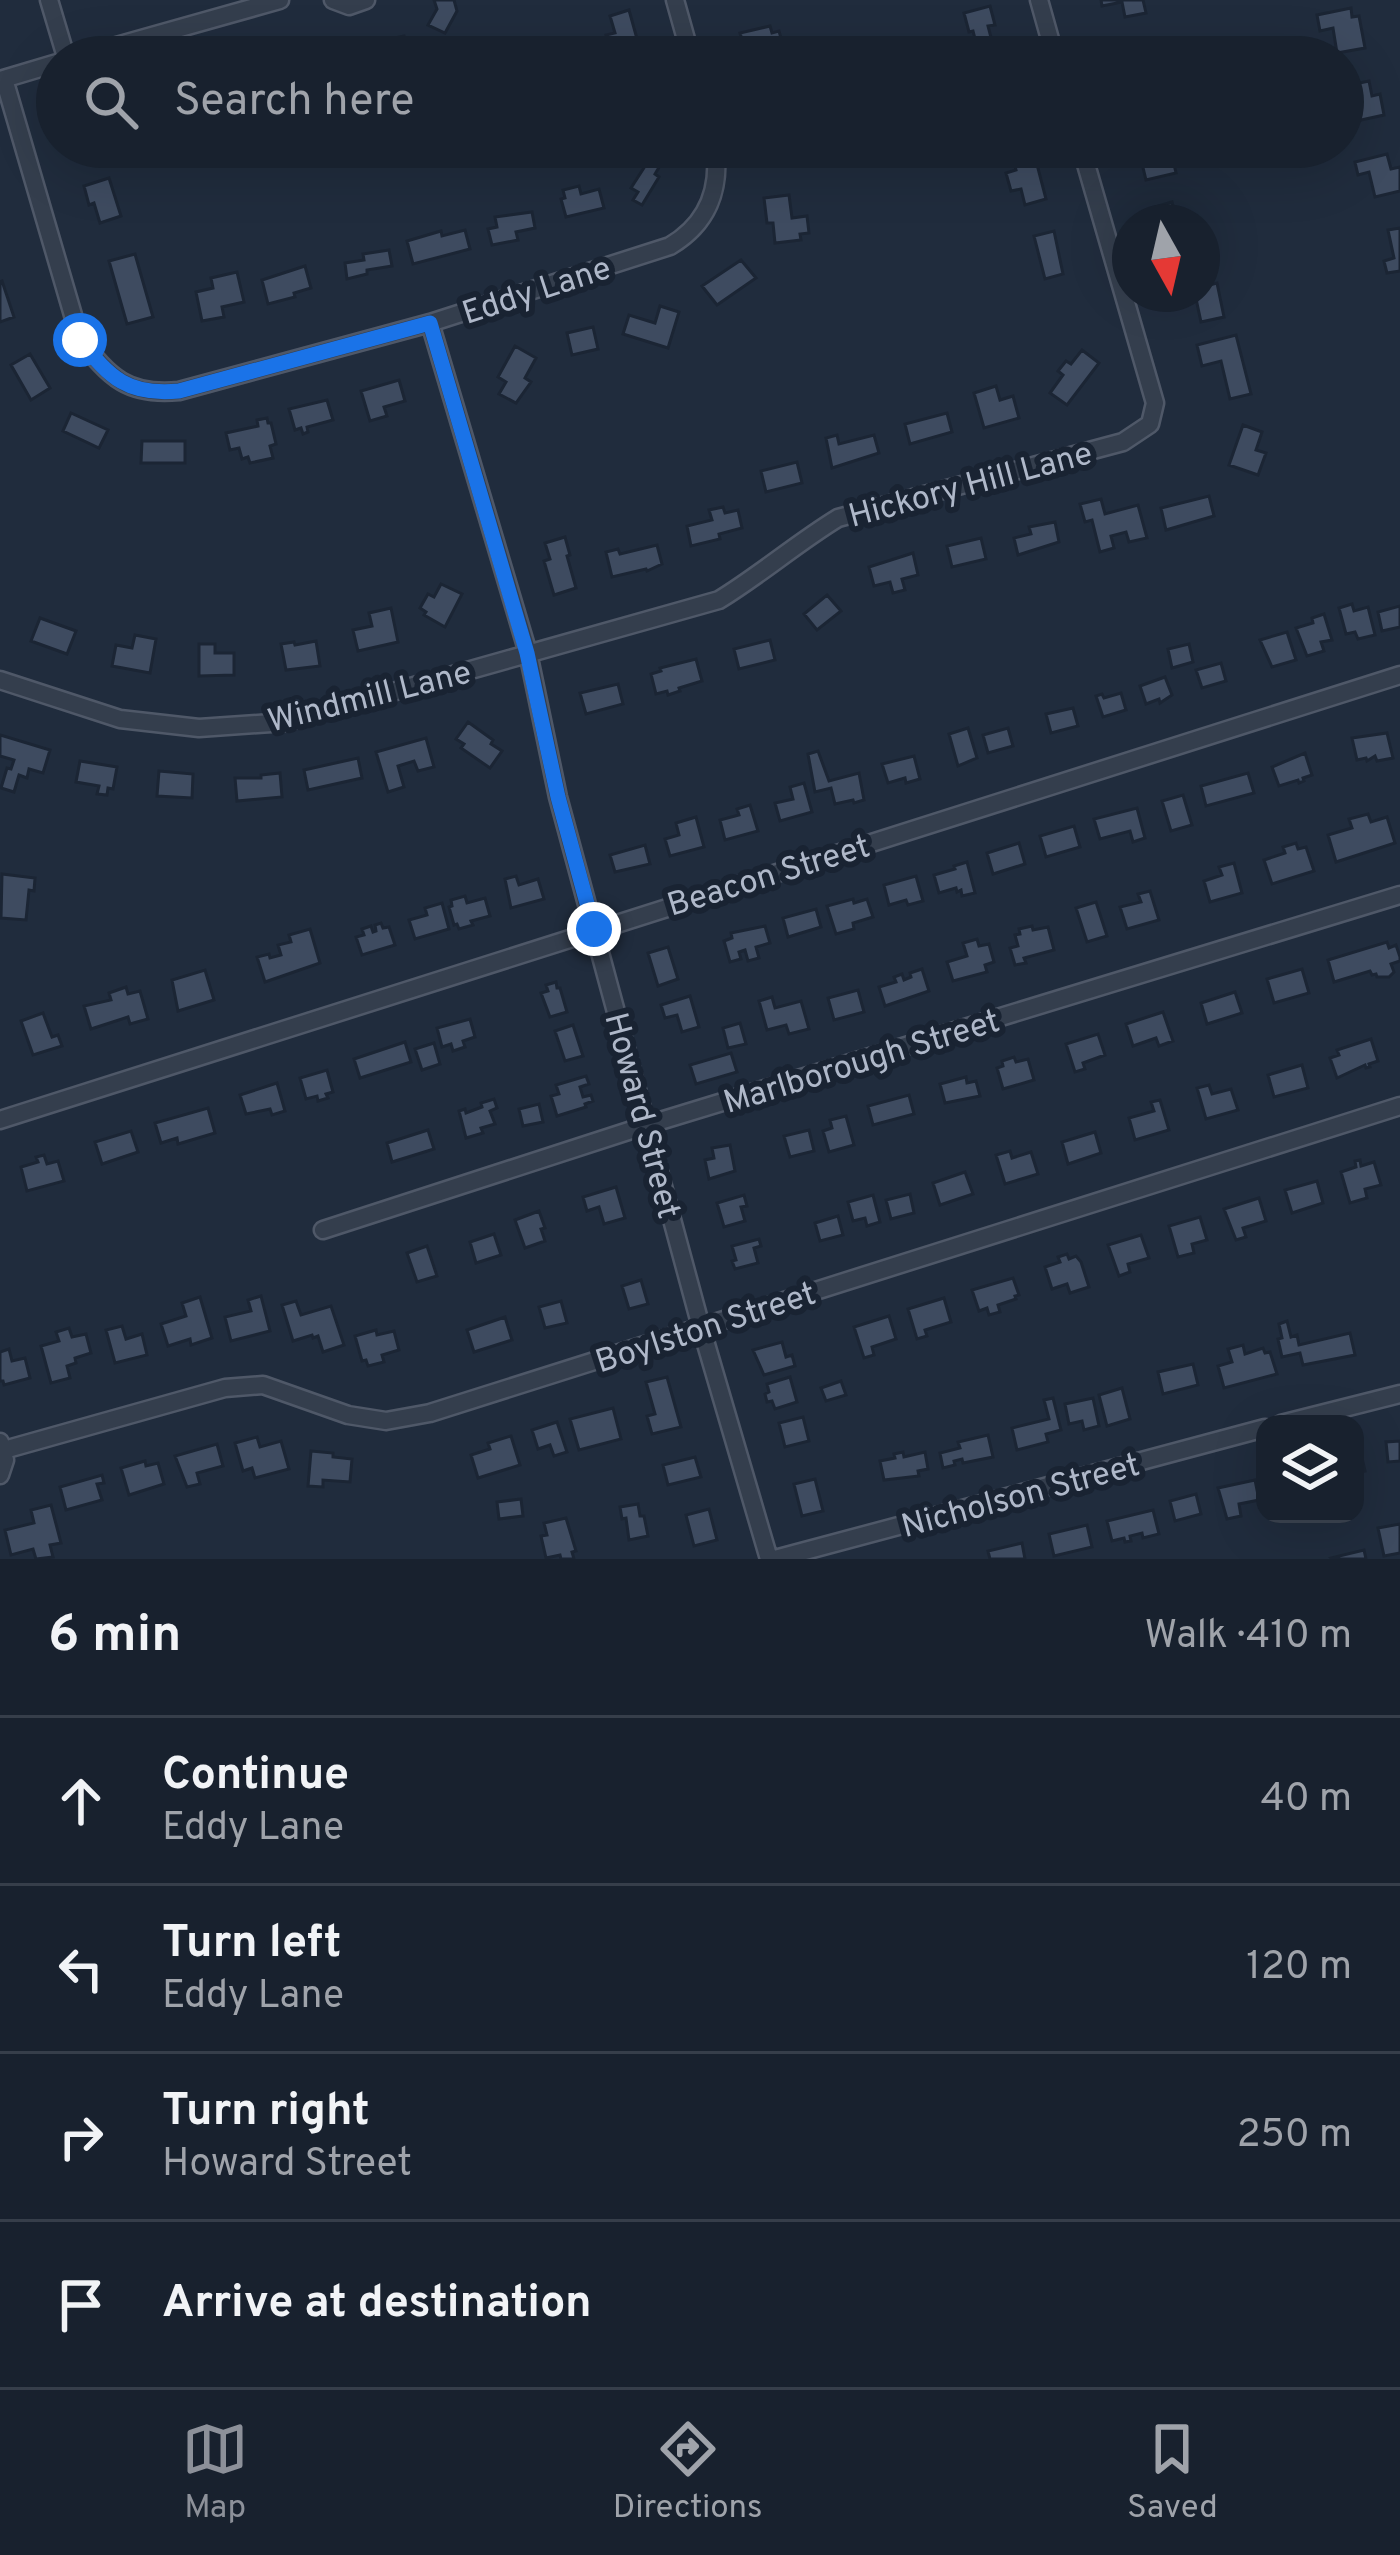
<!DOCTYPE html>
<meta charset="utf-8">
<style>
:root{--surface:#18212e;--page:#212936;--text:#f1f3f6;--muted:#9fa3aa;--line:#363e4a;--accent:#8c9099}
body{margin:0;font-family:Overpass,sans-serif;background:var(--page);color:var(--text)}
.controls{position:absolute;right:36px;bottom:36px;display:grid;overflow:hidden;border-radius:24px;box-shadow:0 12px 48px #0002}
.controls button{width:108px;height:108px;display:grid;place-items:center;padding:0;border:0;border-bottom:3px solid var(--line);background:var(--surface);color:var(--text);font:60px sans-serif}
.compass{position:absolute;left:1112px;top:204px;width:108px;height:108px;border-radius:50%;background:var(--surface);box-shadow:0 12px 48px #0002;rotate:172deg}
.stop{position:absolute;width:36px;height:36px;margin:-27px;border:9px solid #1a73e8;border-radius:50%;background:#fff}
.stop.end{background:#1a73e8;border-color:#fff;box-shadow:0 3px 12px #0008}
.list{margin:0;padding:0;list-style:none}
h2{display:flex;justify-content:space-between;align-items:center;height:156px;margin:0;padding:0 48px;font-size:51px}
h2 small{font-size:39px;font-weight:400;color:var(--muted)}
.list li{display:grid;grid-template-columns:78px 1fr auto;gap:36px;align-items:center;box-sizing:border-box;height:168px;padding:0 48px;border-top:3px solid var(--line)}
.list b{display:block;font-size:45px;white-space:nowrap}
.list p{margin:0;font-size:39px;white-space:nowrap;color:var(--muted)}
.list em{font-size:39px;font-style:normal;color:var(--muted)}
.icon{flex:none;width:66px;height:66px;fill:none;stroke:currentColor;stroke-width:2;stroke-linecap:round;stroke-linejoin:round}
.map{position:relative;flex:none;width:1400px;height:1559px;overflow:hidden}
.search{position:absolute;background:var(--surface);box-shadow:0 12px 48px #0002;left:36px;right:36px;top:36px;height:132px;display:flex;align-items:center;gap:30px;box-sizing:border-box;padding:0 42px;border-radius:66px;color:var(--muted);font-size:45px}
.sheet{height:828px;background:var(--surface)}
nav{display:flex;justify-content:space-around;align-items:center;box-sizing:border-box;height:168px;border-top:3px solid var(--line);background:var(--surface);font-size:33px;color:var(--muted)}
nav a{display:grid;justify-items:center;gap:6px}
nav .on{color:var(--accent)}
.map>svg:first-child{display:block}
.building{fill:#3e4b60;stroke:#1b2534;stroke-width:3}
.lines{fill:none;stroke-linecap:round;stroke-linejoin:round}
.minor-casing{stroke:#4f5868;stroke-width:21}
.minor{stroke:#343e4d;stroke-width:16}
.route{stroke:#1a73e8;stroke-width:15}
.labels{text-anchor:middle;stroke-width:12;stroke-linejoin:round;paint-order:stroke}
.street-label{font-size:33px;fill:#afb8c9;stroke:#192332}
</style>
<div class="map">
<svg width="1400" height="1559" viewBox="0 0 1400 1559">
<rect width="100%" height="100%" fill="#202c3d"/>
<path class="building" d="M434 0H454L457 11 445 33 428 25 437 9Z
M1101 0H1143L1146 13 1125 17 1122 2 1102 6Z
M990 6 995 25 988 26 994 49 979 54 973 31 969 32 964 13Z
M1351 8 1352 17 1359 16 1365 48 1337 53 1333 28 1320 31 1317 15Z
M629 10 639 46 634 47 637 57H612L606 35 615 33 610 16Z
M770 26 772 33 779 31 786 56 794 54 795 57H747L740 33Z
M404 36 410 57H358L357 54 396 43 395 38Z
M291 47 293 53 309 48 311 55 328 51 330 57H277L287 54 286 48Z
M1369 81 1372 96 1380 94 1384 115 1352 122 1345 86Z
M650 147H671L655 174 659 177 642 205 633 200 638 192 631 188 649 160 644 157Z
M769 147H789L791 160 771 162Z
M1134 147H1152L1154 157 1160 156 1158 150 1170 147 1176 173 1146 180 1140 155 1136 156Z
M1033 149 1046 199 1025 205 1021 189 1011 191 1006 173 1016 170 1012 155Z
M1387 154 1391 169 1400 167V191L1375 197 1369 172 1358 175 1355 162Z
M109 178 121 216 100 223 94 203 89 205 84 186Z
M579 186 581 194 599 189 604 208 566 217 561 199 565 198 563 190Z
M789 195 792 218 807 216 809 233 800 234 801 240 775 243 773 223H767L764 198Z
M1172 202 1177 222H1155L1152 208Z
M532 212 535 228 516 232 518 240 492 245 488 229 497 227 495 217Z
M1400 228V271L1387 273 1384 261 1394 258 1388 230Z
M465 230 470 249 413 264 407 241 441 231 442 236Z
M1054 231 1063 274 1045 279 1034 236Z
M389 250 392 266 367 270V274L347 279 345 263 364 260 363 254Z
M135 254 153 317 127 324 109 261Z
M741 260 756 278 717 305 702 286Z
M305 266 311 288 294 293 295 297 268 304 262 280Z
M237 272 244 302 222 307 224 317 202 321 196 292 213 288 211 278Z
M2 281 14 317 0 322V282Z
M1217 283 1224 317 1201 322 1195 294H1202V287Z
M660 306 679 312 668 348 623 334 629 315 655 323Z
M593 327 598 349 572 355 567 333Z
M1236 335 1251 394 1230 399 1221 361 1202 366 1197 345Z
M515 346 536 358 525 378 531 382 516 403 499 394 506 382 498 377Z
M1082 350 1099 363 1067 405 1050 393 1063 375 1058 371 1066 361 1071 364Z
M30 354 50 388 31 400 11 365Z
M399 380 405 401 384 407 387 416 370 421 361 391Z
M996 386 1000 400 1013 396 1019 418 984 428 974 393Z
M327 400 333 420 307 427 308 432 303 434 301 428 295 430 289 409Z
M71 413 108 430 99 448 63 431Z
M947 413 952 432 910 444 905 424Z
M267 418 268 423H271L276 444 270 446 273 458 250 463 248 457 242 459 239 448 230 450 226 433 258 426 257 420Z
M1243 425 1262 432 1256 450 1266 453 1258 475 1229 465Z
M837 435 839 444 874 435 879 453 832 468 826 438Z
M142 441H185V463H141Z
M797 462 802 483 766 492 761 471Z
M1209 496 1214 516 1166 530 1161 508Z
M1101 499 1105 514 1138 505 1147 538 1129 542 1126 532 1111 536 1114 548 1100 552 1092 520 1085 522 1080 504Z
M723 507 725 513 738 510 742 528 719 534 720 539 691 546 687 526 712 520 709 510Z
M1055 522 1059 542 1018 555 1014 538 1031 534 1029 527Z
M565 537 570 555 567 556 576 588 554 595 544 561 550 559 545 543Z
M981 538 986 559 952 567 947 546Z
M657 545 662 564 647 571 646 569 612 577 606 552 618 549 620 554Z
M913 553 918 575 902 579 905 590 893 593 890 582 874 586 869 567Z
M441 584 462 594 445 627 424 615 426 612 420 608 428 594 434 597Z
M827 595 841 611 817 630 804 614Z
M1352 604 1354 611 1368 607 1375 635 1358 639 1355 632 1346 634 1339 608Z
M1400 606V627L1382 631 1378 612Z
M391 608 398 642 358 651 353 630 372 626 369 613Z
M1324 614 1332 640 1321 642 1324 651 1307 656 1296 628 1313 623 1312 618Z
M40 618 76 631 67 654 31 641Z
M1287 632 1296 660 1272 667 1260 640Z
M135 635 156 639 150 673 112 666 116 645 132 648Z
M770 640 775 660 739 669 734 649Z
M316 641 320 666 286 670 281 644 294 642 295 645Z
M199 644H215V653H234V675L199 676Z
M1189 644 1193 662 1172 668 1168 649Z
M696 659 702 681 679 688 680 691 668 695 667 691 656 694 651 674 661 671 660 668Z
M1221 663 1226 681 1202 688 1196 670Z
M1165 677 1172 695 1160 703 1159 699 1146 704 1140 686Z
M618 684 623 704 586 714 580 693Z
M1121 693 1126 710 1103 717 1096 696 1102 694 1104 698Z
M1073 708 1078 726 1051 733 1046 714Z
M468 722 493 740 491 744 502 751 490 768 461 748 464 744 456 739Z
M968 728 977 758 958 766 949 734Z
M1008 728 1013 746 988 753 983 735Z
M1387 733 1393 758 1377 761 1375 756 1367 761 1366 758 1357 760 1352 738Z
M0 735 50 750 43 773 29 769 27 778 19 775 14 792 1 788 7 768 11 769 14 760 0 756Z
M426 738 434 767 418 771 414 761 398 766 404 787 388 792 376 752Z
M818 751 829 781 859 773 864 800 854 803 853 800 835 804 831 788 815 792 808 754Z
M1305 753 1312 775 1303 778 1304 781 1299 783 1298 780 1279 786 1272 767Z
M914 756 920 779 906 783 905 778 888 783 882 764Z
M358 758 362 778 308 790 304 770Z
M80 761 117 767 113 789 108 788 107 795 97 794 99 786 76 782Z
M159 771 193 774 192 798 157 796Z
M280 773 282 797 237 801 235 778H261V775Z
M1248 773 1254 793 1206 806 1201 786Z
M804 783 812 812 780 821 775 803 793 799 790 787Z
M1183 795 1192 825 1171 831 1162 801Z
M750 805 758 831 725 840 720 820 739 815 737 809Z
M1137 808 1145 838 1133 842 1130 831 1100 839 1094 819Z
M1368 814 1371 822 1387 817 1395 843 1336 862 1328 835 1352 828 1349 819Z
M696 817 704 847 670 856 665 839 679 835 676 823Z
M1074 826 1080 847 1046 857 1040 836Z
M1019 843 1025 864 993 874 987 853Z
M1296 843 1298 849 1306 847 1314 871 1272 884 1264 860 1285 853 1283 847Z
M645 845 650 864 615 872 610 855Z
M967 862 975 893 962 896 961 890 957 892 956 888 939 893 934 875 955 869 954 866Z
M1234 863 1242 893 1210 902 1204 881 1222 875 1219 867Z
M2 874 35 878 34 891 29 890 26 920 1 918Z
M516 876 519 885 538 879 544 899 511 908 505 879Z
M916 876 923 901 908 905 906 900 889 905 884 885Z
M1150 891 1159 920 1127 929 1120 907 1141 902 1138 894Z
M465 896 467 903 485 898 490 916 471 921 473 925 459 929 457 924 454 925 449 907 452 906 451 900Z
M853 899 854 903 867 899 873 917 853 923 854 929 836 934 827 906Z
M1096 902 1107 936 1087 942 1076 908Z
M442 903 449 929 415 939 409 920 427 915 425 908Z
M816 909 821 927 788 937 783 918Z
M381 923 383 928 389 927 395 945 362 955 356 937 364 935 362 929 371 926 373 932 376 931 375 925Z
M765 926 770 943 756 947 759 958 748 961 745 950 739 952 741 959 730 962 724 941 732 938 731 933Z
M1032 926 1033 930 1048 927 1054 950 1024 958 1026 963 1015 965 1010 948 1018 946 1015 935 1020 934 1019 929Z
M310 929 320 963 265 982 257 957 269 954 270 958 281 955 278 945 291 942 289 935Z
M977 939 979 946 989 944 994 962 985 965 987 972 953 981 947 962 967 956 963 943Z
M1387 942 1389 948 1396 945 1400 957V961L1391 964 1394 972 1389 977H1377L1376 974 1372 975 1370 971 1334 982 1328 960Z
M668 947 678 979 658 986 648 953Z
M922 969 929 991 885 1006 879 987 896 982 894 977 902 974 904 980 911 977 910 973Z
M1302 969 1309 993 1274 1003 1267 979Z
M205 970 214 1000 178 1011 172 980Z
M556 982 557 988H560L567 1012 550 1017 541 993 548 991 546 985Z
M126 987 128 994 140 991 148 1019 130 1024 128 1017 91 1029 84 1006 111 1000 109 993Z
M858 990 864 1012 834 1020 828 998Z
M1235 992 1242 1013 1207 1024 1201 1003Z
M690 996 699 1027 682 1032 677 1015 665 1018 661 1005Z
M772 997 775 1008 801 1001 809 1029 789 1034 786 1025 767 1030 759 1001Z
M1163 1012 1173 1041 1159 1046 1156 1038 1133 1046 1126 1024Z
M43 1013 52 1037 58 1035 62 1046 33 1055 21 1021Z
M470 1019 475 1037 463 1041 465 1047 453 1051 451 1044 442 1047 437 1028Z
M740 1023 746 1044 728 1048 723 1028Z
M573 1025 583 1056 565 1061 555 1031Z
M1098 1034 1105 1055 1083 1063 1085 1069 1075 1072 1066 1044Z
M1371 1039 1378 1061 1369 1064 1370 1067 1366 1068 1365 1065 1337 1078 1330 1058 1339 1055 1337 1050Z
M405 1042 411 1062 360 1078 354 1059Z
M434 1043 440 1064 422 1070 415 1049Z
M731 1053 737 1072 696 1084 690 1065Z
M1014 1057 1016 1062 1028 1059 1034 1080 1003 1089 997 1068 1003 1066 1002 1061Z
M1302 1065 1308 1088 1274 1097 1268 1075Z
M327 1070 333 1092 326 1094 328 1098 318 1101 317 1096 306 1099 300 1078Z
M586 1076 589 1084 580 1087 583 1097 591 1095 593 1101 585 1104 586 1107 557 1116 551 1096 559 1094 556 1085Z
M966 1077 967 1083 976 1081 980 1096 945 1103 940 1084Z
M277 1083 285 1111 272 1115 270 1109 246 1114 240 1095Z
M1209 1085 1212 1094 1231 1089 1238 1110 1206 1119 1197 1088Z
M909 1095 914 1114 873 1125 868 1106Z
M494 1099 497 1108 490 1111 495 1124 481 1128 483 1133 466 1138 459 1111 465 1109 466 1113 482 1107 481 1103Z
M1160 1100 1169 1130 1135 1140 1129 1118 1154 1111 1151 1102Z
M539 1104 543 1122 523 1126 519 1109Z
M208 1108 215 1133 178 1144 177 1138 161 1143 155 1123Z
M846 1116 854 1145 829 1152 823 1131 832 1128 830 1120Z
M428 1130 434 1149 392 1162 387 1143Z
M809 1130 814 1151 790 1157 784 1136Z
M131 1131 138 1152 102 1164 95 1142Z
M1095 1132 1101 1153 1068 1164 1062 1142Z
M730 1145 735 1171 709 1179 705 1160 714 1158 712 1148Z
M1010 1151 1012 1158 1031 1152 1038 1174 1005 1184 996 1155Z
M44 1155 47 1164 58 1161 64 1181 27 1191 21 1167 38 1162 36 1157Z
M1360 1160 1361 1166 1374 1162 1381 1185 1365 1189 1367 1198 1350 1203 1341 1172 1356 1167 1355 1161Z
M965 1172 973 1194 940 1205 933 1183Z
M1317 1181 1323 1203 1292 1213 1285 1190Z
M616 1187 625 1218 604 1224 599 1207 587 1211 583 1197Z
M910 1194 914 1213 891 1219 886 1200Z
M744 1195 747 1206 741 1207 745 1221 724 1227 717 1203Z
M873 1195 880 1222 867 1226 865 1218 853 1221 848 1202Z
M1259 1198 1266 1221 1243 1228 1246 1237 1236 1240 1224 1209Z
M539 1211 545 1228 541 1229 545 1241 525 1248 515 1220Z
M838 1216 843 1235 820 1241 815 1223Z
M1200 1217 1207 1240 1192 1244 1194 1253 1178 1257 1169 1226Z
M494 1234 501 1255 476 1263 470 1242Z
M1141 1235 1149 1258 1128 1264 1130 1272 1119 1276 1108 1245Z
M759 1239 761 1246 754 1248 758 1263 735 1269 732 1261 736 1260 732 1246Z
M427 1246 437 1276 417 1282 407 1253Z
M1067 1254 1069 1259 1076 1256 1081 1262 1089 1287 1070 1293 1067 1284 1052 1289 1045 1267 1060 1262 1058 1257Z
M1013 1278 1019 1295 1015 1296 1016 1299 998 1305 1000 1312 989 1315 987 1308 979 1311 972 1290Z
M641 1280 648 1304 629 1309 622 1286Z
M261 1296 270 1331 231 1341 225 1317 251 1311 248 1300Z
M200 1297 212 1338 191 1345 190 1339 168 1346 161 1324 186 1316 182 1303Z
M944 1298 951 1322 925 1330 927 1336 917 1339 908 1309Z
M296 1301 301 1315 331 1306 344 1345 323 1352 318 1336 313 1338 312 1335 293 1341 282 1305Z
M561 1301 567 1323 545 1328 539 1307Z
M889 1316 896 1339 872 1347 874 1355 864 1358 854 1327Z
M505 1317 512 1340 474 1352 467 1330Z
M1287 1321 1291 1337 1297 1335 1299 1345 1350 1333 1355 1355 1303 1365 1300 1353 1282 1357 1278 1339 1282 1338 1279 1324Z
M122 1326 126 1339 142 1334 147 1355 115 1363 106 1330Z
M69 1328 72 1337 86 1334 91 1353 75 1358 76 1363 67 1366 70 1378 51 1383 41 1346 59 1341 56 1332Z
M376 1330 377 1335 394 1331 399 1350 382 1355 384 1362 368 1366 366 1360 362 1361 355 1336Z
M782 1342 786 1357 792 1355 795 1366 764 1375 753 1350Z
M1243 1345 1245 1354 1263 1348 1265 1353 1270 1352 1277 1374 1224 1388 1218 1366 1232 1362 1228 1349Z
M9 1349 12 1361 25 1358 30 1378 4 1385 3 1381H0V1352Z
M1193 1364 1198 1385 1163 1394 1158 1372Z
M667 1377 681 1427 652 1434 647 1416 655 1414 646 1382Z
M790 1377 797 1402 775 1409 772 1401 767 1402 765 1394 769 1392 767 1384Z
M841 1381 846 1395 826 1401 821 1388Z
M1122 1388 1130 1419 1107 1426 1099 1395Z
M1053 1398 1061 1430 1046 1434 1048 1442 1017 1450 1012 1428 1049 1419 1044 1400Z
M1093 1398 1099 1426 1084 1430 1082 1421 1069 1424 1065 1404Z
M613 1408 621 1439 579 1450 570 1419Z
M803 1417 809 1441 785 1447 779 1423Z
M557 1422 567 1452 554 1456 550 1445 538 1449 532 1430Z
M988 1435 993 1457 963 1463 962 1459 954 1461 955 1465 943 1468 940 1453 960 1448 958 1442Z
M511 1436 520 1465 478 1478 471 1455 490 1449 488 1443Z
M257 1437 260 1447 281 1441 289 1469 255 1478 252 1468 243 1471 235 1443Z
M1400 1441V1461L1388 1462 1386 1442Z
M217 1444 223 1466 197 1473 200 1484 187 1487 175 1456Z
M1360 1449 1365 1471 1355 1473V1451Z
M311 1451 333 1453V1457L352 1459 350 1482 323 1480V1487L308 1486Z
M903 1452 904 1457 925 1452 928 1469 918 1471 919 1476 884 1480 880 1461 895 1458 894 1454Z
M695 1457 701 1477 668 1485 663 1465Z
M145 1461 146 1466 158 1463 164 1484 129 1495 121 1468Z
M102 1475 104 1483 97 1484 102 1500 66 1510 60 1487Z
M815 1479 823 1511 802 1516 794 1484Z
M1255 1480 1259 1500 1239 1504 1241 1516 1227 1519 1218 1488Z
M1196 1494 1201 1514 1175 1521 1170 1501Z
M521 1499 523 1516 499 1519 497 1502Z
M638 1504 640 1516H644L648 1536 629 1540 626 1518 622 1519 620 1507Z
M51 1505 61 1543 50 1545 53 1557 36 1559 33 1549 11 1555 5 1530 34 1523 31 1510Z
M709 1509 717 1540 694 1546 686 1515Z
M1153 1510 1159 1534 1143 1538 1142 1533 1130 1536 1131 1541 1125 1542 1124 1538 1112 1541 1107 1521Z
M566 1518 576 1551 572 1552 574 1559H561L560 1555 546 1558 541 1536 547 1535 544 1523Z
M1400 1524V1553L1384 1556 1378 1528Z
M1087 1525 1092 1547 1054 1556 1049 1534Z
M1022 1543 1025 1559H990L988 1551Z
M1364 1550 1366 1559H1332L1331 1558Z"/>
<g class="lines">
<defs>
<path id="minor" d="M49 0 66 57
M333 0 349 6 366 0
M675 0 691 57
M1039 0 1055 57
M77 57 280 0
M4 79 80 339C110 378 128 396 179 391L430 323 670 246C707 224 721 190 715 147
M0 80 57 63
M430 323 528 653 558 797 701 1327 769 1559
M0 680 120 719 199 728 286 722 719 600C760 575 797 543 838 518L1123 442 1150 424 1155 403 1081 147
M0 1120 1400 675
M323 1230 647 1125 1400 895
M1281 1424 1400 1394
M4 1450 225 1388 263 1385 348 1415 386 1421 430 1413 1400 1106
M0 1475 5 1460 0 1442
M775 1559 1265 1428"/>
</defs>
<use href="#minor" class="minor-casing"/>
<use href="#minor" class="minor"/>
</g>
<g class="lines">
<path class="route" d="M80 340C110 378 128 396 179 391L430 323 527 653 558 797 594 929"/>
</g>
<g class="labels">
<g class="street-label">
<text transform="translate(536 289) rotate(-18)" y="12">Eddy Lane</text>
<text transform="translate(970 483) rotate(-15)" y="12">Hickory Hill Lane</text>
<text transform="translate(369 695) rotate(-14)" y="12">Windmill Lane</text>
<text transform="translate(768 874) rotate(-17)" y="12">Beacon Street</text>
<text transform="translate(861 1060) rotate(-17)" y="12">Marlborough Street</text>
<text transform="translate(644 1115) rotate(75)" y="12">Howard Street</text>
<text transform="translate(705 1326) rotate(-18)" y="12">Boylston Street</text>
<text transform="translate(1020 1494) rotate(-15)" y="12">Nicholson Street</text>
</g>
</g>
</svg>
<div class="controls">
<button><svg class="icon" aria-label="layers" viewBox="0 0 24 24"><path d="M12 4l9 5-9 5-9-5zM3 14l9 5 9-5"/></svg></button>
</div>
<svg class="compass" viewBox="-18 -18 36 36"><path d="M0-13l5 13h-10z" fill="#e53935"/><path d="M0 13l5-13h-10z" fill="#9fa3aa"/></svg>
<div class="stop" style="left:80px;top:340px"></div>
<div class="stop end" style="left:594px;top:929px"></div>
<div class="search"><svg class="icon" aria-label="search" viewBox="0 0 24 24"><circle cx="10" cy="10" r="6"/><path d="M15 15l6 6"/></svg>Search here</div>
</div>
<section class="sheet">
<h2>6 min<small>Walk · 410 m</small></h2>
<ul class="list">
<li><svg class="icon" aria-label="ahead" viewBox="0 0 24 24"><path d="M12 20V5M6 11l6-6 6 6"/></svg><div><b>Continue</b><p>Eddy Lane</p></div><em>40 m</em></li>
<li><svg class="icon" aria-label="left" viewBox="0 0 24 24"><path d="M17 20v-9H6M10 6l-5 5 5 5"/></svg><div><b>Turn left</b><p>Eddy Lane</p></div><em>120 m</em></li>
<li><svg class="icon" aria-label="right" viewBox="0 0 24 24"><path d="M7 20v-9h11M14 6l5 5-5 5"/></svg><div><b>Turn right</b><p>Howard Street</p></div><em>250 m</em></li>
<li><svg class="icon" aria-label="arrive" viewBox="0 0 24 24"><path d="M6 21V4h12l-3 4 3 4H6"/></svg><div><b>Arrive at destination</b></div></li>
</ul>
</section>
<nav>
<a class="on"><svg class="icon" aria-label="map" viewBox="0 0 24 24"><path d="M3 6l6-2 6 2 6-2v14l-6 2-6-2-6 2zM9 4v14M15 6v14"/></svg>Map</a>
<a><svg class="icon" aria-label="directions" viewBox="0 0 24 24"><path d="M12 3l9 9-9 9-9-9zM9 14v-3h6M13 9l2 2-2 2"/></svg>Directions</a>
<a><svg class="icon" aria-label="saved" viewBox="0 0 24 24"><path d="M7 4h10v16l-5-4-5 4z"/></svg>Saved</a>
</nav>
